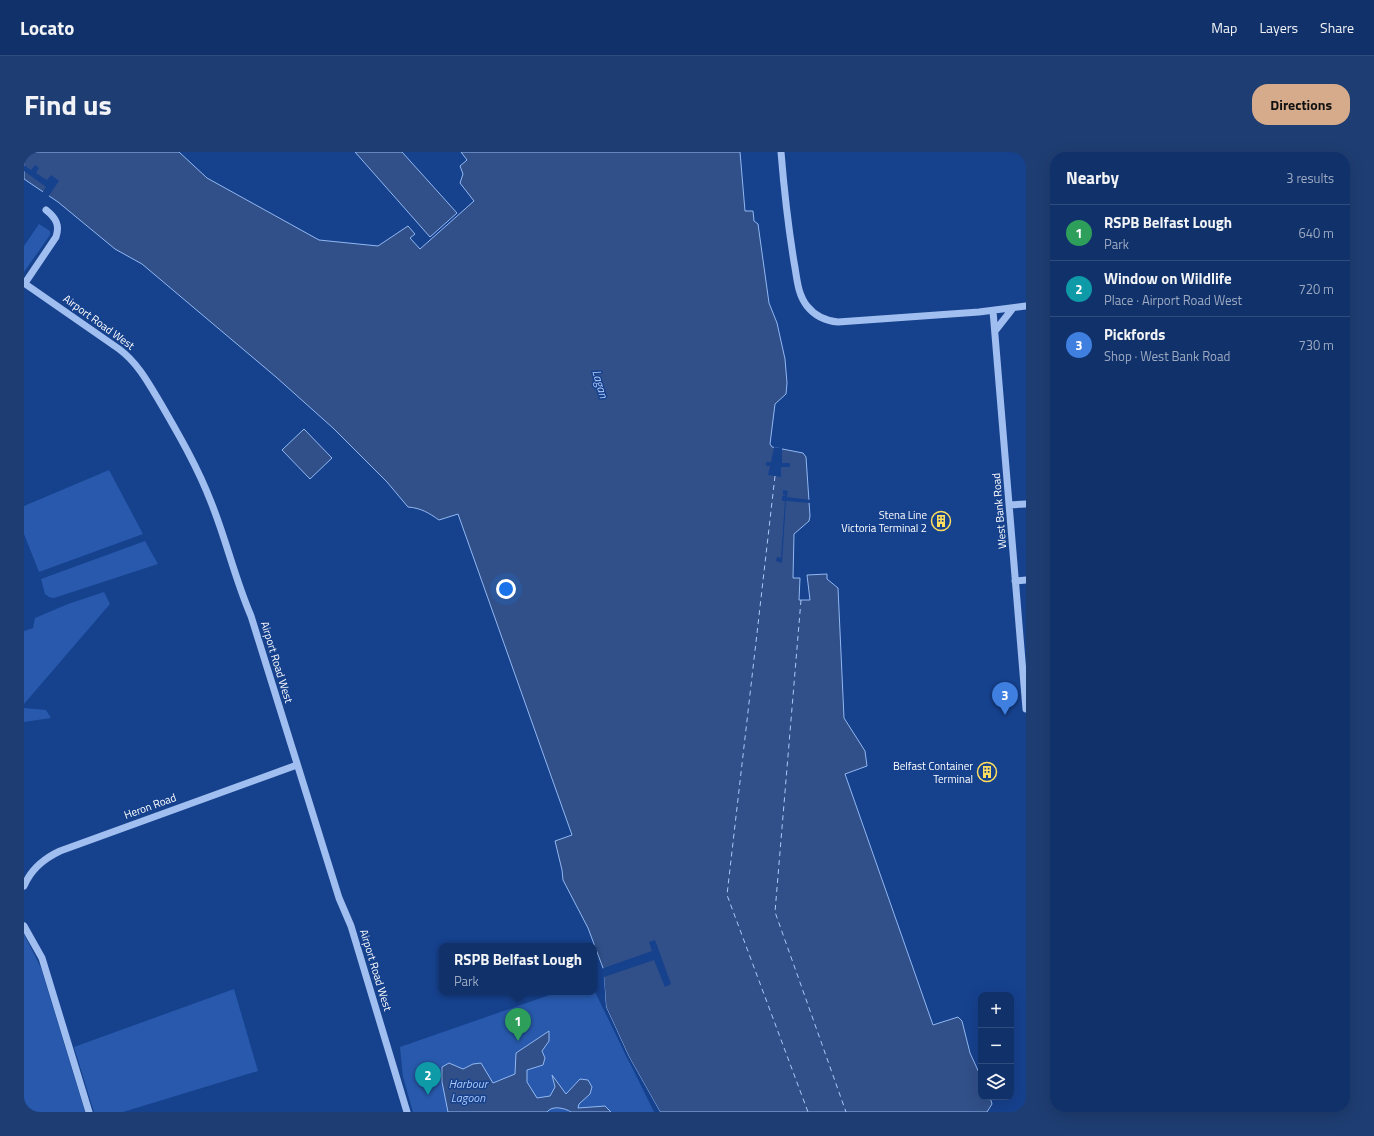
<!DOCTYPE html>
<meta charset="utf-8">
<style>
:root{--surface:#10316a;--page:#1e3d72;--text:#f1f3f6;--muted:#9ca9c1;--line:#304c7e;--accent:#d6ab8b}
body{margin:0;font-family:"Titillium Web",sans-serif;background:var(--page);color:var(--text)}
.controls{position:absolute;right:12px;bottom:12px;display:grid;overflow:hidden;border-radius:8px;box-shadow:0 4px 16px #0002}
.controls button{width:36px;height:36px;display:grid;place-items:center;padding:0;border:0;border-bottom:1px solid var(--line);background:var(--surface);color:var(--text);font:20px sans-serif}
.you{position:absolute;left:482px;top:437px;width:14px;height:14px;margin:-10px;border:3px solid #fff;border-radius:50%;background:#1a73e8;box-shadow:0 0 0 6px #1a73e833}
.badge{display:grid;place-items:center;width:26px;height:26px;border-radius:50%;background:var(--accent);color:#fff;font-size:13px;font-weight:700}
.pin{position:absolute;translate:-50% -33px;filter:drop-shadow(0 1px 2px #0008)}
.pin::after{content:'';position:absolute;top:21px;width:14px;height:12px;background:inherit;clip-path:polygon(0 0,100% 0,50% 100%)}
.popup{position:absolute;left:415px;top:791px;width:158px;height:52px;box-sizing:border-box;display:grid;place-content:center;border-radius:8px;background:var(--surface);filter:drop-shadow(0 1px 3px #0005);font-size:13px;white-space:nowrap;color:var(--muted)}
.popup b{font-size:15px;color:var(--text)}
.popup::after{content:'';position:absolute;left:50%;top:100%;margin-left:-8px;border:8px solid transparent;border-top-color:var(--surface)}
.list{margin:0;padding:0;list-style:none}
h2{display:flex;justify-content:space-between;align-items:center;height:52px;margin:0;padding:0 16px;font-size:17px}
h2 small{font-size:13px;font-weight:400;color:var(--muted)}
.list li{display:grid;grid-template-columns:26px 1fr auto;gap:12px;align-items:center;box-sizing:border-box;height:56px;padding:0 16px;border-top:1px solid var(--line)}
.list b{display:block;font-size:15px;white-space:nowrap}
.list p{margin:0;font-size:13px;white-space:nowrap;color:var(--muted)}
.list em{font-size:13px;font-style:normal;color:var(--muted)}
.icon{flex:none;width:22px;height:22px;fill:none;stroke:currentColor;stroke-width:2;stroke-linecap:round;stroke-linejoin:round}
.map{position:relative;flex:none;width:1002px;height:960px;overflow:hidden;border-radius:16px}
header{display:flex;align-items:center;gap:24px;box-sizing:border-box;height:56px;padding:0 20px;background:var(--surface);border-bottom:1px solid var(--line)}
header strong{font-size:19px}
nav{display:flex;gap:22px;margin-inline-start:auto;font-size:14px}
.intro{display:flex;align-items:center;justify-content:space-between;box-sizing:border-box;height:96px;padding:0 24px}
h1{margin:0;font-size:28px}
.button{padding:10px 18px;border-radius:16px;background:var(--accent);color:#111;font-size:14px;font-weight:700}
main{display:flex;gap:24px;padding:0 24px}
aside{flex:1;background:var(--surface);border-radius:16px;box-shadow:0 4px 16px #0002}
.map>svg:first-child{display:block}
.green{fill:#2859ac}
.water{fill:#315089;stroke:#92b8f2}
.pier{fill:#16418d}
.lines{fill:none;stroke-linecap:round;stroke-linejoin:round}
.ferry{stroke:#acc8f7;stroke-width:1;stroke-dasharray:5 4;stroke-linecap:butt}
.minor{stroke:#a0beef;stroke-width:7}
.labels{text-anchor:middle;stroke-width:3;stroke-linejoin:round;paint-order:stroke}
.street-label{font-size:11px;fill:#fff;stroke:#16418d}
.poi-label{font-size:11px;fill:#fff;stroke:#16418d;text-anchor:end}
.water-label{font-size:12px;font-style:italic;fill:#acc8f7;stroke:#16418d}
</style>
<header>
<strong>Locato</strong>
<nav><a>Map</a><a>Layers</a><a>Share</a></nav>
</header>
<div class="intro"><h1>Find us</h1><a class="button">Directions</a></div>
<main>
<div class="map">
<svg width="1002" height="960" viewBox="0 0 1002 960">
<rect width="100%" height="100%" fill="#16418d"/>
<path class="green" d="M15 72 26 79V83L0 120V94Z
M85 318 119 382 15 420 0 382V354Z
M121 389 134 412 30 446 25 445 21 442 17 427Z
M80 440 86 452 0 552V479L9 476 11 466 44 452Z
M0 556 22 558 27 566 0 570Z
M0 782 17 816 61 960H0Z
M210 837 234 919 99 960H70L50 895Z
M570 838 630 960H389L379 925 376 895 534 840H570Z"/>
<path class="water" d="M0 0H155L183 26 295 88 354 94 384 74 391 82 386 86 396 97 450 49 436 31 439 22 436 14 443 8 437 0H716L721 59H729L730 69 734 72 745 151 753 171 761 207 763 231 762 242 751 252 746 292 748 295 779 301 782 305 786 364 785 369 770 382 769 426H776L775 448H786L783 423 803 422V427L814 436 820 566 841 599 843 614 821 622 909 873 934 865 938 869 946 901 957 925V945H966L968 952 963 960H636L605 905 582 855 579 816 564 776 539 728 538 718 531 689 548 683 434 362 415 368C405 361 397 356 384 355L363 330 309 276 252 225 118 112 91 97 34 50 0 27Z
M331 0H378L433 61 406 85Z
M280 277 308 306 286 327 258 298Z
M525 879V889L518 899 521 906 519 913 503 918V930L513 946 526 944 531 935 528 923 542 942 556 927 564 928 568 935 566 942 555 952 554 956 581 954 587 960H547C541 956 528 953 523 960H424L418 930V915L425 911 439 917 449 912 457 911 469 931 491 922 492 901Z"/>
<path class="pier" d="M0 13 7 18 11 13 15 16 12 21 23 28 27 23 35 29 24 45 18 41 22 35 0 19Z
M750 295 758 296V311H766V315H757V325L744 323 746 314H742V310H747Z
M759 338 764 339 763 345 787 348V351L762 349 758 411 752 409 753 405 757 406 761 349H758V344H762L759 343Z
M631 788 647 832 641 835 630 808 580 825 582 855 605 905 636 960H634L603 906 580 856 577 817 628 799 625 790Z"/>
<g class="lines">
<path class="ferry" d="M751 324 703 743 784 960
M777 448 751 760 822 960"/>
<path class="minor" d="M757 0C760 37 764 73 770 110 773 125 773 141 783 154 791 164 802 169 814 170L955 160 1002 154
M0 131 95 197C114 211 125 232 137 252 155 283 174 316 187 350 202 387 211 427 227 464L315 746 327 774 383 960
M1 131 32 85C36 73 32 66 22 58
M969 159 1002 557
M971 179 989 156
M985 353 1002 352
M991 429 1002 428
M0 734C7 717 19 707 36 699L273 613
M0 774 18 806 65 960"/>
</g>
<defs>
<symbol id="building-ring" viewBox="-11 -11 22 22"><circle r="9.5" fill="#16418d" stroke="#ffdd5f" stroke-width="1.5"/><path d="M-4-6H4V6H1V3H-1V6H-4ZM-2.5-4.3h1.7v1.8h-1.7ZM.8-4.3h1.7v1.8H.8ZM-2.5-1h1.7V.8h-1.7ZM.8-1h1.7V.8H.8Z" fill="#ffdd5f"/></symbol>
</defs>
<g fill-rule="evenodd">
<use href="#building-ring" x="906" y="358" width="22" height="22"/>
<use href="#building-ring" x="952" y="609" width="22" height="22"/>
</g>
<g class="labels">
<g class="street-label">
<text transform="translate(75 170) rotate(36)" y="4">Airport Road West</text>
<text transform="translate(975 359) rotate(-95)" y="4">West Bank Road</text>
<text transform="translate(253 510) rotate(73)" y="4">Airport Road West</text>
<text transform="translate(126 654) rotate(-20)" y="4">Heron Road</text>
<text transform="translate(352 818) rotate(73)" y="4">Airport Road West</text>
</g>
<g class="poi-label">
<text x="903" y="367">Stena Line<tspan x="903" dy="13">Victoria Terminal 2</tspan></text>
<text x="949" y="618">Belfast Container<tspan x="949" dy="13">Terminal</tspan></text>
</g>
<g class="water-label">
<text transform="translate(576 232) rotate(74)" y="4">Lagan</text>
<text x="444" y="936">Harbour<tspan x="444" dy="14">Lagoon</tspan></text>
</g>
</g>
</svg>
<div class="controls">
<button>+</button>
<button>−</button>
<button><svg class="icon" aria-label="layers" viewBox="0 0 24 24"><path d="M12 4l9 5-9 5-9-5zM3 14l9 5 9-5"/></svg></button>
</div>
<div class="you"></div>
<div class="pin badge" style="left:494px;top:889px;background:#2e9e5b">1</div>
<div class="popup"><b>RSPB Belfast Lough</b>Park</div>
<div class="pin badge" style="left:404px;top:943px;background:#0f9aa8">2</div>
<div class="pin badge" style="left:981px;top:563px;background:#3f7fe0">3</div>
</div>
<aside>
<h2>Nearby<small>3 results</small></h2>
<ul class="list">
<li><span class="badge" style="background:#2e9e5b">1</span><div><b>RSPB Belfast Lough</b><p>Park</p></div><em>640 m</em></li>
<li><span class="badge" style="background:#0f9aa8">2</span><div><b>Window on Wildlife</b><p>Place · Airport Road West</p></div><em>720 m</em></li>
<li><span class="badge" style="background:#3f7fe0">3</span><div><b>Pickfords</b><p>Shop · West Bank Road</p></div><em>730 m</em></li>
</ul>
</aside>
</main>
